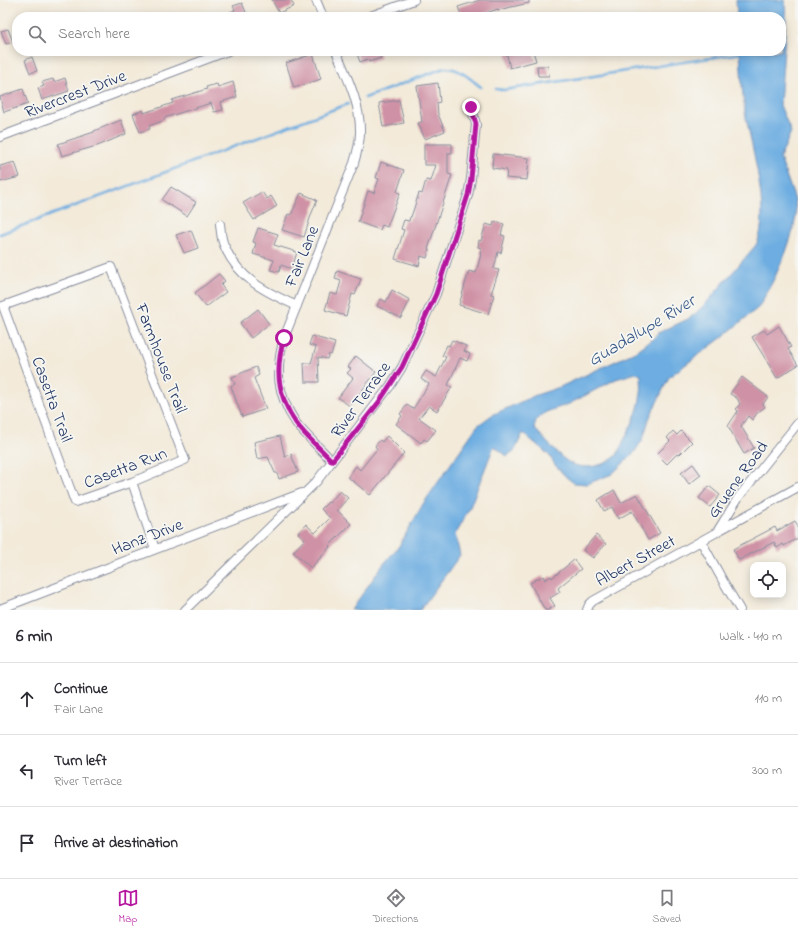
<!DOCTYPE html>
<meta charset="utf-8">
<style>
:root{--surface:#fff;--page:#f2f2f3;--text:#2b2b33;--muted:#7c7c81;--line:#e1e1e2;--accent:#b5179e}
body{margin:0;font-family:"Indie Flower",sans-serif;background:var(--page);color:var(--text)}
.controls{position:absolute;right:12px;bottom:12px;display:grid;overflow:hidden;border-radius:8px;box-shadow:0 2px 10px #0003}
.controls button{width:36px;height:36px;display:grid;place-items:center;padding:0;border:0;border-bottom:1px solid var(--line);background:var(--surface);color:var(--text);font:20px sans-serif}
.stop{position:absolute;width:12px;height:12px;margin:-9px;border:3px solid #b5179e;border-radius:50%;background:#fff}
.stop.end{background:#b5179e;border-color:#fff;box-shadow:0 1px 4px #0008}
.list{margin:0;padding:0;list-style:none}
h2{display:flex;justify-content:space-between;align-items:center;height:52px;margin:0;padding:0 16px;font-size:17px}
h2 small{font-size:13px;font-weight:400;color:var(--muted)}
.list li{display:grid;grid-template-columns:26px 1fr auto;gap:12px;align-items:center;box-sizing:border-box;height:72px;padding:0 16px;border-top:1px solid var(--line)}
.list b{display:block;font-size:15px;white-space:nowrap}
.list p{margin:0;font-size:13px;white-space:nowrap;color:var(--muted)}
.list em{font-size:13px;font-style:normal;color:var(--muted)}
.icon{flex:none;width:22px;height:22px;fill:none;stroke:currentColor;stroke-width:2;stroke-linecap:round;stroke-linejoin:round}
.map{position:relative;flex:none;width:798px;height:610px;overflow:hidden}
.search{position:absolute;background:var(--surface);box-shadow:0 2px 10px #0003;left:12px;right:12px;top:12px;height:44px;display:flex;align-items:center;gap:10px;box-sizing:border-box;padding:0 14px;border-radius:16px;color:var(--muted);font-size:15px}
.sheet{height:268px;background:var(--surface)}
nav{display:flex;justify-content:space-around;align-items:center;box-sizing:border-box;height:56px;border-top:1px solid var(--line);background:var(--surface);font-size:11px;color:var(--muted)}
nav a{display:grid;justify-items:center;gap:2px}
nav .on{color:var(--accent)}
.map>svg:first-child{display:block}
.water{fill:#6dade1;stroke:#446ea0;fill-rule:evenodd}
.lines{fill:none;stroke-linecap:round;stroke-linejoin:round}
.stream{stroke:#6dade1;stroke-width:2.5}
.building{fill:#cf91a5}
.street-casing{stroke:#878c9c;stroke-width:10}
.street{stroke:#fff;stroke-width:8}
.route{stroke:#b5179e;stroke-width:5}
.labels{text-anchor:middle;stroke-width:3.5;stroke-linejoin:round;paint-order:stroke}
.street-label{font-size:17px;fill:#1b2f5e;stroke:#f6f6f2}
.water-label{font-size:18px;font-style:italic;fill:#345585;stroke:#f6f6f2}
</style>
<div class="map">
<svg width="798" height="610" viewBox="0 0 798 610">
<rect width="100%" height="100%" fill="#f6f6f2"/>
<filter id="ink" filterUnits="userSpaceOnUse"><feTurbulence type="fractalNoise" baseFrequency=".025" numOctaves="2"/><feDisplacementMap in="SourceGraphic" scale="8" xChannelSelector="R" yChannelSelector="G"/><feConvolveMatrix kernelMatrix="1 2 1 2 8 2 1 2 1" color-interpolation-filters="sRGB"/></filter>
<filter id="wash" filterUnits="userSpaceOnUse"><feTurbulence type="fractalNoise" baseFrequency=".012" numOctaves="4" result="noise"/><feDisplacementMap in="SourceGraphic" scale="16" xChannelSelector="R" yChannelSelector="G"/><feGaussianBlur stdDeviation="0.9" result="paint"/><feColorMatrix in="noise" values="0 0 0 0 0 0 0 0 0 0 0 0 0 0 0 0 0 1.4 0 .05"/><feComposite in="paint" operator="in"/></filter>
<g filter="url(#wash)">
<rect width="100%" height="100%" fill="#f3ead9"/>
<path class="water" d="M736 0H785L786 21 780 105 791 132 780 158 795 200 796 216 793 231 786 252 775 277 759 307 720 339 669 377 649 419 643 439 634 453 612 474 587 484 574 483 566 477 555 465 549 455 523 433 515 450 507 456 494 446 470 507 455 534 460 555 420 610H351L382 566 399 546 423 504 477 426 492 415 536 395 560 387 635 352 655 337 658 333 688 319 695 314 708 301 756 245C772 215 751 146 745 112 742 92 741 72 740 51H781V17H737ZM636 373 641 375C641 381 642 388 641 393 639 411 631 427 623 442 621 447 619 452 616 456 605 466 585 470 572 464 559 458 545 439 534 428L536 420 546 412 569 404 616 379Z"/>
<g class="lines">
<path class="stream" d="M496 89 504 90 742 53
M365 98 444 68C459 67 469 78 481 87
M0 234 348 104"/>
</g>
<g id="blocks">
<path class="building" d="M272 0H291L294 6 279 13Z
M480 0H529V3L498 10V9L474 17H462L458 7Z
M242 3 248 17H218L235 10 233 6Z
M8 29 13 42 6 44 1 31Z
M356 51H378L381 58 369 62 368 59 360 62Z
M506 51H533L536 61 510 68Z
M313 54 321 79 294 88 286 63Z
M32 57 37 71 30 73 25 60Z
M537 66H548L549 76H538Z
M65 78 69 91 42 100 38 88 44 86 42 82 53 79 54 82Z
M233 82 237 97 221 102 223 110 214 112 211 103 164 118 165 120 149 126 150 129 140 132 133 114 143 110 144 113 173 103 172 100 207 89 206 87 217 84 218 87Z
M438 83 440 102 437 103 438 114 445 131 425 139 418 123 422 122 417 86Z
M23 89 28 104 4 112 0 97Z
M399 100 404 123 383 127 379 103Z
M121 120 126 134 100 145 62 156 58 144 94 132V131Z
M424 144H452V153H448V174L452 175 428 249 429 250 427 258 421 256 419 266 395 259 404 230 401 229 404 220 409 221 410 217H411L419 193 422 194 426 180 431 181 436 165H424Z
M493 154 529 158 527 180 506 178 507 170 492 168Z
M15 162 20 177 0 182V166Z
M381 162 404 170 397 192 400 193 387 227 382 225 380 230 358 222 368 191 374 193 379 179 376 178Z
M171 187 196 202 187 216 162 200Z
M262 192 267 199 271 196 277 206 254 220 243 203Z
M301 193 317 200 311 215 304 237 282 230 288 214 291 215Z
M494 222 504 224 501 235 505 236 501 253 498 252 494 269 499 270 491 294 494 295 488 314 459 305 469 271 476 273 481 254 480 253 481 248 478 247 479 240 481 241 486 224 493 226Z
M258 228 278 234 274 245 297 252 292 269 281 265 279 272 270 270 274 260 253 254 256 243 253 242Z
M191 230 198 248 184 253 176 235Z
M337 271 361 279 355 295 352 294 346 316 325 310 330 293 337 295 341 281 335 279Z
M219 274 225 281 221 285 226 292 206 307 195 293Z
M392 290 410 300 401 318 377 306 381 299 386 302Z
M258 309 269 324 251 338 240 323Z
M779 326 791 347 788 349 798 365 777 378 752 337 764 330 767 334Z
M312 336 335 343 331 355 329 354 327 359 318 357 319 382H305L304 363H311L316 347 309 345Z
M452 340 466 346 464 351 470 354 467 361 460 358 448 385 452 387 437 411 429 406 419 418 436 430 427 441 424 439 421 443 396 424 402 416 400 414 407 405 413 409 429 384 421 379 426 371 436 377 446 357 442 356 447 345 449 346Z
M356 356 376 372 350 406 338 398 353 378 347 373 351 369 348 367Z
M256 367 259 375 254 378 266 409 242 417 231 386 235 384 232 377Z
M742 377 768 397 763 404 765 407 758 412 752 420 748 416 741 426 754 448 744 454 728 426 738 411 736 409 740 404 737 398 730 394Z
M673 431 677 435 681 431 692 442 679 455 677 454 667 464 657 454 670 441 667 438Z
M280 436 285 457 291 454 298 472 279 479 277 473H275L268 457 257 459 254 442Z
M387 436 404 453 370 495 348 477 356 466 360 470 377 449 375 446 380 440 382 442Z
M693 464 701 475 689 484 681 473Z
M709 486 720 495 710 507 699 498Z
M614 490 621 503 637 494 660 533 648 540 632 511 618 519 612 507 604 511 598 500Z
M340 491 348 498 337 510 351 524 329 546 330 547 311 568 293 552 305 539 298 533 306 524 315 533 330 518 321 509 328 502 329 503Z
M795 521 798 526V538L784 546 783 544 777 548 774 542 739 560 733 549 775 527 777 531Z
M596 535 606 544 593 558 583 550Z
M574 560 581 569 558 588 560 592 550 598 555 606 548 610H545L530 583 543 576 545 580 551 576 552 578Z"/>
</g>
</g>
<g filter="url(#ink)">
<use href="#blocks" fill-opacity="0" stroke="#878c9c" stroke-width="1"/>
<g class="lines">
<defs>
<path id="street" d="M316 0 323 17
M368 17 414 0
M0 137 228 51
M220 224C221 231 221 239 224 245 238 279 266 292 297 306
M111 267 185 460 132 482 75 502 3 306Z
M332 461C321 449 306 436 296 423 277 395 275 370 284 338L354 163C357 153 360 143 360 133 361 105 347 77 336 51
M132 482 155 549
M718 531 798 487
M701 541 723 581 740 610
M0 609 302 493
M185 610 316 482 390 386 402 367 436 294 468 195 471 179 476 124 471 107
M587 610 589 605 593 601 717 532 738 498 798 423"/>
</defs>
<use href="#street" class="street-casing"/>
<use href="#street" class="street"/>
</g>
</g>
<g class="lines" filter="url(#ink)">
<path class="route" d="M284 338C275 370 277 395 296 423 305 436 321 449 332 461L379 402 402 367 436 294 468 195 471 179 476 124 471 107"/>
</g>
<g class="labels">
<g class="street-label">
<text transform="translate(75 93) rotate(-21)" y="6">Rivercrest Drive</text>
<text transform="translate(301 256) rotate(-68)" y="6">Fair Lane</text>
<text transform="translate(162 358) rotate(69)" y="6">Farmhouse Trail</text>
<text transform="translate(53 399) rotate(70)" y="6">Casetta Trail</text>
<text transform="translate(360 399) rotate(-54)" y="6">River Terrace</text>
<text transform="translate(125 467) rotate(-21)" y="6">Casetta Run</text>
<text transform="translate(737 479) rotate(-54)" y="6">Gruene Road</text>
<text transform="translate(147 536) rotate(-21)" y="6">Hanz Drive</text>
<text transform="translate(635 560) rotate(-29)" y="6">Albert Street</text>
</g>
<g class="water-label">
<text transform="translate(641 330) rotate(-31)" y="6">Guadalupe River</text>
</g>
</g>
</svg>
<div class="controls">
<button><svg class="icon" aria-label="locate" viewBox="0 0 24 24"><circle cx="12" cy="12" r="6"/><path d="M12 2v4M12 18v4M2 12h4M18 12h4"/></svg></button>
</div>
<div class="stop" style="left:284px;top:338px"></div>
<div class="stop end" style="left:471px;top:107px"></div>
<div class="search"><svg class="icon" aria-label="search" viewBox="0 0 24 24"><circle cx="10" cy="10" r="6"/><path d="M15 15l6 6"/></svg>Search here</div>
</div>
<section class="sheet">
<h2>6 min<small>Walk · 410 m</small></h2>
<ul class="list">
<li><svg class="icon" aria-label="ahead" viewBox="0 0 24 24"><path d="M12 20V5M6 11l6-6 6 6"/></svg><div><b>Continue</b><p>Fair Lane</p></div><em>110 m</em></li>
<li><svg class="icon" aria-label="left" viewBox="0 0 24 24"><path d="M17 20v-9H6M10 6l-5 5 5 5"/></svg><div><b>Turn left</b><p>River Terrace</p></div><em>300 m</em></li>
<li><svg class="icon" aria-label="arrive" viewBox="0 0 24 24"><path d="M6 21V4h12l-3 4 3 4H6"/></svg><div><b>Arrive at destination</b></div></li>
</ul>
</section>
<nav>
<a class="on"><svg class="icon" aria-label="map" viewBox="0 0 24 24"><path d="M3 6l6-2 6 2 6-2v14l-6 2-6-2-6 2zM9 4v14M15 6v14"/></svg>Map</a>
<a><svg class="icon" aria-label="directions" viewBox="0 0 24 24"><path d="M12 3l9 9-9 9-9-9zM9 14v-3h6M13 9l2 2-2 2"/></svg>Directions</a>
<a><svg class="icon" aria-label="saved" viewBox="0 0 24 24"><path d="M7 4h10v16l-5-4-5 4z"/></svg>Saved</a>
</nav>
